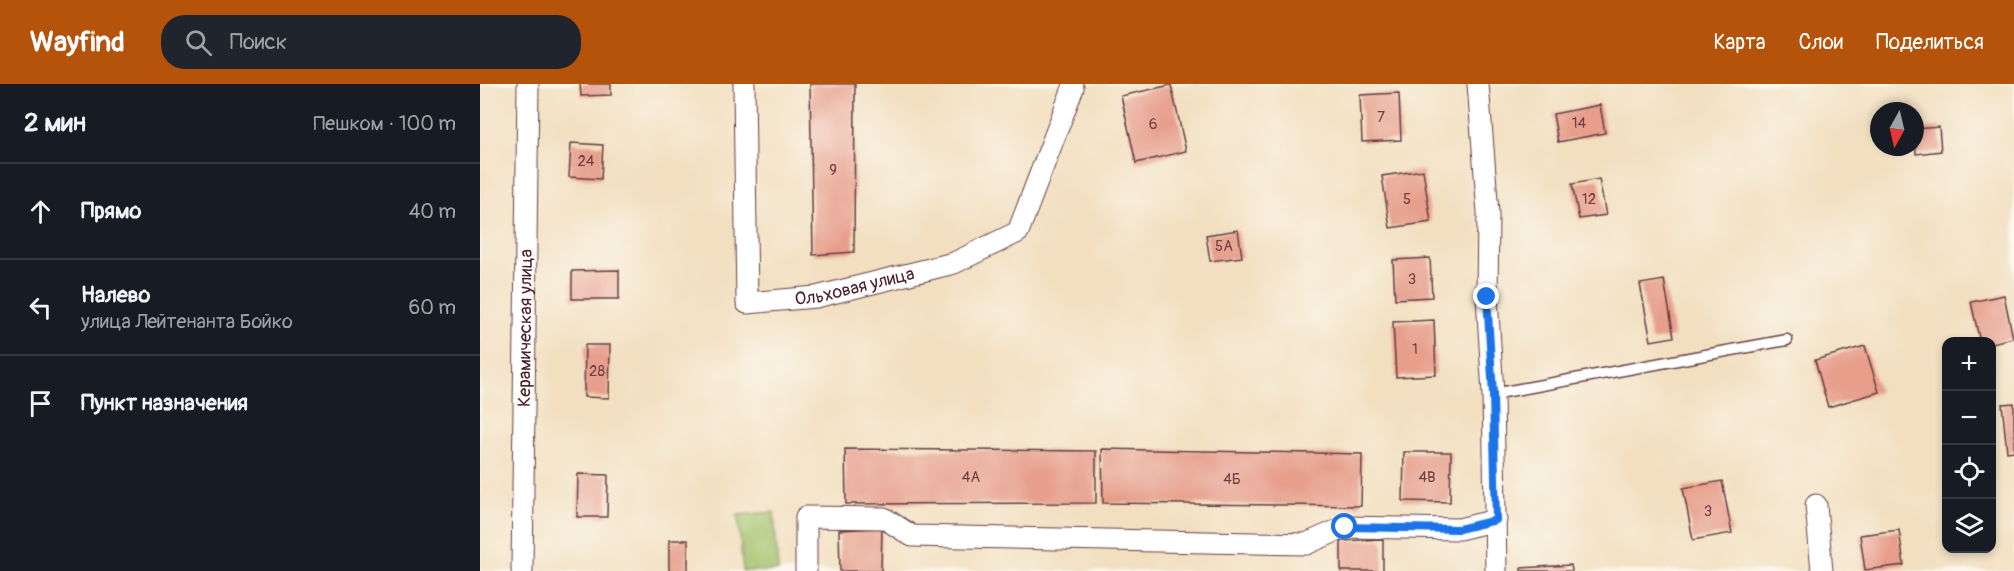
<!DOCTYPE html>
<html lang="ru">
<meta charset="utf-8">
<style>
:root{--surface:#171b24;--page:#20242c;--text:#f1f3f6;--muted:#9ea1a6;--line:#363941;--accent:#b45309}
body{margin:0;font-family:Pangolin,sans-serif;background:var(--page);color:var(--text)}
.controls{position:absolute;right:18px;bottom:18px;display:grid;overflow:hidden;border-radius:12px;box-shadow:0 3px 9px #0003}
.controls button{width:54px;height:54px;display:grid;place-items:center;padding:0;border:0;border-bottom:2px solid var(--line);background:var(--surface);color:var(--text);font:30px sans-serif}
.compass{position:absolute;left:1390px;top:18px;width:54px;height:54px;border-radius:50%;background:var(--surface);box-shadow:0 3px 9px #0003;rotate:188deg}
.stop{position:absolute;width:18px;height:18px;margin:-14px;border:4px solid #1a73e8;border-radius:50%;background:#fff}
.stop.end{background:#1a73e8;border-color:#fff;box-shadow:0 2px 6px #0008}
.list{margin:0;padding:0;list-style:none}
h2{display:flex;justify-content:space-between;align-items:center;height:78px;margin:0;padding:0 24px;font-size:26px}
h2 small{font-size:20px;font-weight:400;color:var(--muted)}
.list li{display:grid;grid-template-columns:39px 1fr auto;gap:18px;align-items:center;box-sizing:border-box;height:96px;padding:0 24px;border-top:2px solid var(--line)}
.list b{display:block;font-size:22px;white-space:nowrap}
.list p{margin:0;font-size:20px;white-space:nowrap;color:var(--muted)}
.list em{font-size:20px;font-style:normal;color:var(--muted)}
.icon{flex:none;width:33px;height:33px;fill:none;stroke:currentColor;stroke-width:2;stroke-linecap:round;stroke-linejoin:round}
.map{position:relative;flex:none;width:1534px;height:487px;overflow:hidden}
header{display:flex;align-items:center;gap:36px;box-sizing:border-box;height:84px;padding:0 30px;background:var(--accent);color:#fff}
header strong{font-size:28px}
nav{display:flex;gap:33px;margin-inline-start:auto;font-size:21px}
.search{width:420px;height:54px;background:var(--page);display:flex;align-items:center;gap:15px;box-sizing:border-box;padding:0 21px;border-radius:24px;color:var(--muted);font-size:22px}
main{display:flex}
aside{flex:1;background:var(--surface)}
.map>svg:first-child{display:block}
.green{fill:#a1c16a;stroke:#76704a;stroke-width:1.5}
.building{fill:#e79f8c}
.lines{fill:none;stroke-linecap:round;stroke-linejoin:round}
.lane-casing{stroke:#633c41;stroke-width:13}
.street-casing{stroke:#633c41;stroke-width:23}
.lane{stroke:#fff;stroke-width:10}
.street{stroke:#fff;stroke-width:21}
.route{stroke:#1a73e8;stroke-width:8}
.labels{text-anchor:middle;stroke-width:5;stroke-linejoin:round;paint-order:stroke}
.number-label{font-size:15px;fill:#713f43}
.street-label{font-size:18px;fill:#4a1f2b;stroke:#fbf7ec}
</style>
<header>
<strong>Wayfind</strong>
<div class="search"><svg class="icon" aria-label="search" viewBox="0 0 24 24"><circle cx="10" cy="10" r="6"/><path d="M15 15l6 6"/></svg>Поиск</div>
<nav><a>Карта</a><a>Слои</a><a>Поделиться</a></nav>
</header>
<main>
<aside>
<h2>2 мин<small>Пешком · 100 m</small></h2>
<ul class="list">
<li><svg class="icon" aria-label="ahead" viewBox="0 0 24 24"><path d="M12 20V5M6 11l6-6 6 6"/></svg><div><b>Прямо</b></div><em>40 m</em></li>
<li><svg class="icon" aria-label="left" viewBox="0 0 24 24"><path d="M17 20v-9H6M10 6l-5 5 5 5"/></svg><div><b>Налево</b><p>улица Лейтенанта Бойко</p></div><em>60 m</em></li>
<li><svg class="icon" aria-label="arrive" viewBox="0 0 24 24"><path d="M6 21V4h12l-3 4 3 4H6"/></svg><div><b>Пункт назначения</b></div></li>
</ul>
</aside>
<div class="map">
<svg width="1534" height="487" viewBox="0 0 1534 487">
<rect width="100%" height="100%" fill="#fbf7ec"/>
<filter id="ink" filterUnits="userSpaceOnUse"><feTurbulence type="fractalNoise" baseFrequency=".0167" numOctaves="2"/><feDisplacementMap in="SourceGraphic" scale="12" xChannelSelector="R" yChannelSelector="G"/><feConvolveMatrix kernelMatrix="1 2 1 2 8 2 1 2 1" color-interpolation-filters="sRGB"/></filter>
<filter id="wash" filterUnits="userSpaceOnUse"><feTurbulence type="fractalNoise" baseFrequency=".008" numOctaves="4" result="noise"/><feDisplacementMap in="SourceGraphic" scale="24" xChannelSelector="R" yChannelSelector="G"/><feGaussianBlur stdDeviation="1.35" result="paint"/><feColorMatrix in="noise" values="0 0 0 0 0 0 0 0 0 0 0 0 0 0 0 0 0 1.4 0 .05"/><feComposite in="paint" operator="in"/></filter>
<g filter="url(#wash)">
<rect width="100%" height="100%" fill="#f2dfc0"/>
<path class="green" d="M294 428 298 487H263L258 431Z"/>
<g id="blocks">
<path class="building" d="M100 0H131V11L101 12Z
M330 0H375L374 168 333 171Z
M691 1 706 67 656 79 641 12Z
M919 9 921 56 882 58 880 11Z
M1120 21 1125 49 1078 58 1073 30Z
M1459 43 1461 67 1436 70 1435 45Z
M91 59 123 61 121 95 89 93Z
M943 86 951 138 910 144 902 92Z
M1119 95 1126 131 1099 135 1092 100Z
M758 146 762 173 730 177 726 151Z
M950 174 952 213 915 215 913 176Z
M139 186V215H92V187Z
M1184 196 1194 253 1171 257 1160 200Z
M1524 211 1533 254 1512 259 1500 258 1491 218Z
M954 236 956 291 916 293 913 238Z
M105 261H130L129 314 104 313Z
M1385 262 1399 308 1348 323 1335 276Z
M1534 319V367L1527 368 1522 320Z
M365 365 616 367V419L366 420Z
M622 365 882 370 881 422 623 419Z
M924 368H971L970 418 923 417Z
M98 390 128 391 127 433H97Z
M1242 397 1252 449 1213 456 1203 404Z
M402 444 401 487H360L359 446Z
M1419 446 1424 481 1385 486 1380 451Z
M903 455V487H861V457Z
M189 456H208V487H189Z
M1091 481 1092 487H1041V484Z"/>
</g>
</g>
<g filter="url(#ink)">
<use href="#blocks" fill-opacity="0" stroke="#633c41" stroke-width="1.5"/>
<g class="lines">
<defs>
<path id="lane" d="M1013 310 1307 256"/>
<g id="street">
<path id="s1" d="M264 0 267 219 336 213 474 179 538 148 593 4"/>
<path d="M998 0 1008 129 1007 213 1013 310 1016 487"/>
<path d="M1336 421 1342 487"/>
<path id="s2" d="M42 487 48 0"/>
<path d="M326 487V433L404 434 432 452 826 460 865 443 979 445 1016 436"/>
</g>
</defs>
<use href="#lane" class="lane-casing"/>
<use href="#street" class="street-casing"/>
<use href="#lane" class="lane"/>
<use href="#street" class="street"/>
</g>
</g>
<g class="lines" filter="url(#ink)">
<path class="route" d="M865 443 979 445 1016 436 1013 310 1007 213"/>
</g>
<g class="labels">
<g class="number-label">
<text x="901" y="38">7</text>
<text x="1099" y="44">14</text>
<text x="673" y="45">6</text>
<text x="106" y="82">24</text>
<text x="353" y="91">9</text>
<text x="927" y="120">5</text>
<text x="1109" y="120">12</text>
<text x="744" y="167">5А</text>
<text x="932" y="200">3</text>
<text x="935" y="270">1</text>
<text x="117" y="292">28</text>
<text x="491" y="398">4А</text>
<text x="947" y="398">4В</text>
<text x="752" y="400">4Б</text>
<text x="1228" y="432">3</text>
</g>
<g class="street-label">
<text dy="6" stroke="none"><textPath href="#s1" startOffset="328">Ольховая улица</textPath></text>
<text dy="6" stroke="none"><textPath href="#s2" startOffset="243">Керамическая улица</textPath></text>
</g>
</g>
</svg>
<div class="controls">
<button>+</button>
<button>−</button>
<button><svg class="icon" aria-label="locate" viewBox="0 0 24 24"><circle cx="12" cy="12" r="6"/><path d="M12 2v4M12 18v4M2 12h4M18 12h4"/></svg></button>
<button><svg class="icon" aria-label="layers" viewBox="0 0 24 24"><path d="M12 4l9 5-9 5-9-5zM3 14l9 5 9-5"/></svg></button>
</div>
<svg class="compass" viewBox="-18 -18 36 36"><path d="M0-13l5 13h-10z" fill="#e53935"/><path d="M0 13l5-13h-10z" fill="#9ea1a6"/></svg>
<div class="stop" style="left:865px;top:443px"></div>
<div class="stop end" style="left:1007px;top:213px"></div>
</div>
</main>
